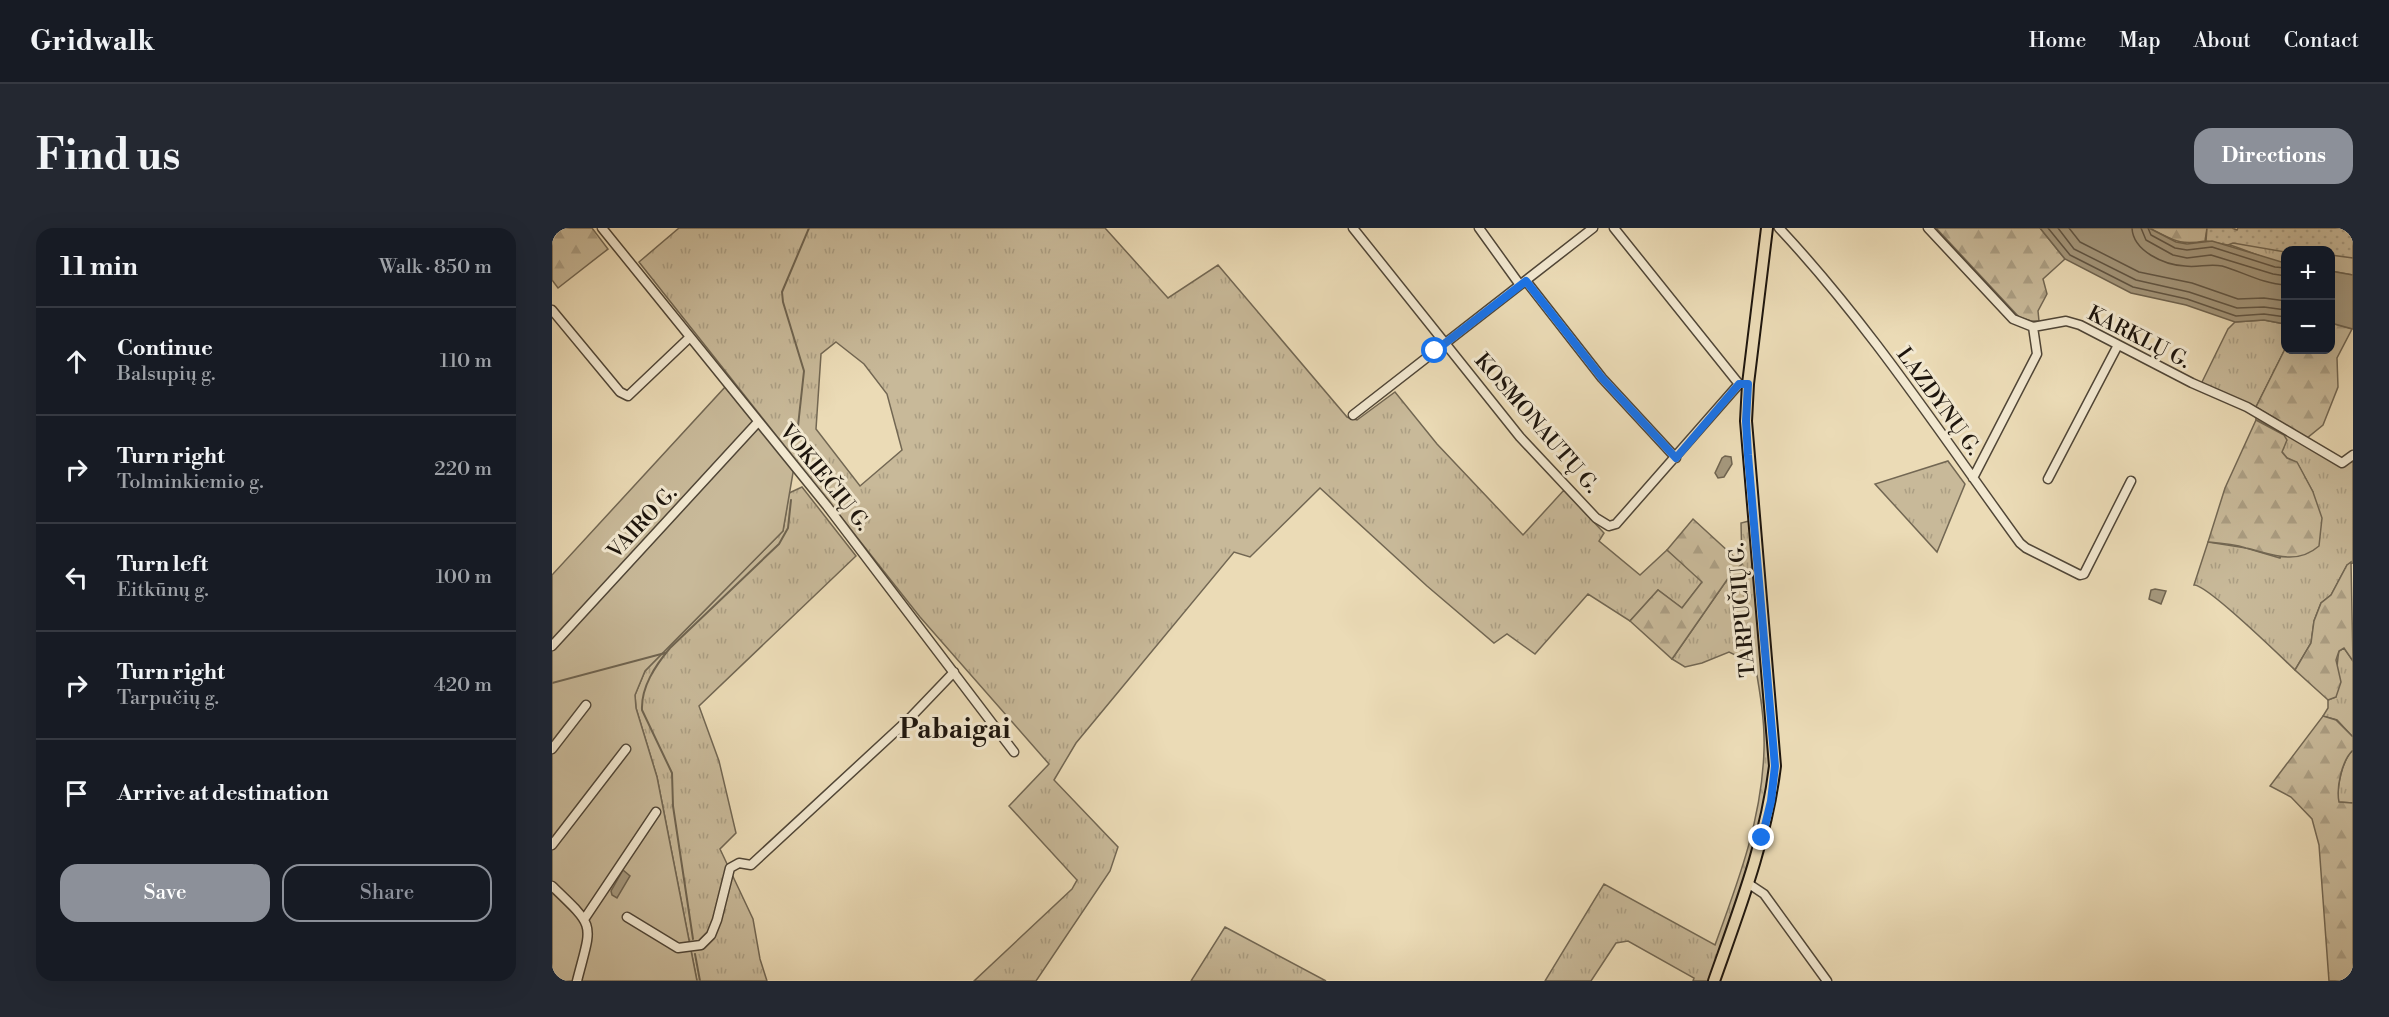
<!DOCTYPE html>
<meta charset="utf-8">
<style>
:root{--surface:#171b24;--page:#242831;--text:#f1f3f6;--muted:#9ea1a6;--line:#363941;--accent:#8c9099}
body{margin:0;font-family:"Libre Bodoni",serif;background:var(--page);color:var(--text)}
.controls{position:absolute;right:18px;top:18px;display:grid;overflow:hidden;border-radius:12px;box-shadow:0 6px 24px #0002}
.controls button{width:54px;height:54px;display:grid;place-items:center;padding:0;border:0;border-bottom:2px solid var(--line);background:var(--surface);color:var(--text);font:30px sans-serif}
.stop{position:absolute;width:18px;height:18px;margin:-14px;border:4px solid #1a73e8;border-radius:50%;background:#fff}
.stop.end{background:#1a73e8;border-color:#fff;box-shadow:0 2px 6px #0008}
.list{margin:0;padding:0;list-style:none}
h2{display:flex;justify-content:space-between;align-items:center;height:78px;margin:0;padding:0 24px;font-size:26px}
h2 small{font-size:20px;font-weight:400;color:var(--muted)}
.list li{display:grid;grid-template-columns:39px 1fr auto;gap:18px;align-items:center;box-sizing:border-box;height:108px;padding:0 24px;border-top:2px solid var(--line)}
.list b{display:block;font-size:22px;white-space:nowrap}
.list p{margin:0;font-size:20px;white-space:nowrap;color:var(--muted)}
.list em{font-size:20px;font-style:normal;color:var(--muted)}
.actions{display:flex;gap:12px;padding:18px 24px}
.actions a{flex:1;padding:14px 0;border:2px solid var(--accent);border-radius:18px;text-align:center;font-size:21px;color:var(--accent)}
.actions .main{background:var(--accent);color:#fff}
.icon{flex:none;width:33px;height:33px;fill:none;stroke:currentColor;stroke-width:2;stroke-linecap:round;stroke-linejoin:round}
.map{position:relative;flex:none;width:1801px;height:753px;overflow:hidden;border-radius:18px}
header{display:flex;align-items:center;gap:36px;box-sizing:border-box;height:84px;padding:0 30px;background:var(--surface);border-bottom:2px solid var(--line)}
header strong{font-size:28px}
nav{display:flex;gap:33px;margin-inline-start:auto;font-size:21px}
.intro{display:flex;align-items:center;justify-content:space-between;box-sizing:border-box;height:144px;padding:0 36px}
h1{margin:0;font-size:42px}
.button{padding:15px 27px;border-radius:18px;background:var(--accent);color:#fff;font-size:21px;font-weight:700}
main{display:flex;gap:36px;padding:0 36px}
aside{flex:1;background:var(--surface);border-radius:18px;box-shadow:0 6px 24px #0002}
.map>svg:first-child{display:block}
.grass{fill:url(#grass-tufts);stroke:#726753;stroke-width:1.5;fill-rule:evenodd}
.forest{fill:url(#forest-firs);stroke:#726753;stroke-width:1.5}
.park{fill:url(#park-dots);stroke:#726753;stroke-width:1.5}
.garden{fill:#c8b999;stroke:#726753;stroke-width:1.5}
.water{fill:#a5987d;stroke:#6f6450;stroke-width:1.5}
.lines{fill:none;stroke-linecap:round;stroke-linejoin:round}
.shore{stroke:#615645;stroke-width:1.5}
.stream{stroke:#6f6450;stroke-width:2}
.minor-casing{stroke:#504637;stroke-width:11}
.major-casing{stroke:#1d150d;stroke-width:14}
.minor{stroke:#f2e8d0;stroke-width:8}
.major{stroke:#ebdbb6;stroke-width:10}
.route{stroke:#1a73e8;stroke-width:8}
.labels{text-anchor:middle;stroke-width:6;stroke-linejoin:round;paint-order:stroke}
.street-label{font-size:21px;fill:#1d150d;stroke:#f2e8d0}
.district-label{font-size:27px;font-weight:bold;fill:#1d150d;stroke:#f2e8d0}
</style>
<header>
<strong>Gridwalk</strong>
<nav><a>Home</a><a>Map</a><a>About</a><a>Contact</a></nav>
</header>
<div class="intro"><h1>Find us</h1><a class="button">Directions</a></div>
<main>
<aside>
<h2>11 min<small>Walk · 850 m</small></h2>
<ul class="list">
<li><svg class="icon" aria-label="ahead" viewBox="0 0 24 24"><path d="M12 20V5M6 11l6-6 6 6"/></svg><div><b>Continue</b><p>Balsupių g.</p></div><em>110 m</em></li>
<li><svg class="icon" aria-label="right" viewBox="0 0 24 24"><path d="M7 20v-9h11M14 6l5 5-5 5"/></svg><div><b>Turn right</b><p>Tolminkiemio g.</p></div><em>220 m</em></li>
<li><svg class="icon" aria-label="left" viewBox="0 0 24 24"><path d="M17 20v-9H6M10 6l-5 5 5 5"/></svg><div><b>Turn left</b><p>Eitkūnų g.</p></div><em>100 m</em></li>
<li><svg class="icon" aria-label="right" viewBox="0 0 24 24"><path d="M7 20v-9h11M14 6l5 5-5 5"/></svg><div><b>Turn right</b><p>Tarpučių g.</p></div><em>420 m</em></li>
<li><svg class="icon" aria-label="arrive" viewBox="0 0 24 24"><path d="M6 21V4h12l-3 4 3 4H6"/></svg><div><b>Arrive at destination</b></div></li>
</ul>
<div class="actions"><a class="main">Save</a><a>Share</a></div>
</aside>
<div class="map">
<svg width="1801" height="753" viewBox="0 0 1801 753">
<defs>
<pattern id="grass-tufts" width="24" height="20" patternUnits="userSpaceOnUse" patternTransform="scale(1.5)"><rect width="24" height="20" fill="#c8b999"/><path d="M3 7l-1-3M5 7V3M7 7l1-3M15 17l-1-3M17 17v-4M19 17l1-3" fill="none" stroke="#ab9e83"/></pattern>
<pattern id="forest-firs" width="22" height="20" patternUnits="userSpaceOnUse" patternTransform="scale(1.5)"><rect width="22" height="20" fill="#c8b999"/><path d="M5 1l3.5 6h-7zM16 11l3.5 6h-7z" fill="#ab9e83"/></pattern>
<pattern id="park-dots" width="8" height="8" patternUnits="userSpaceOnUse" patternTransform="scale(1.5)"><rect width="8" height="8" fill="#c8b999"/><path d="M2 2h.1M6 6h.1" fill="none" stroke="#ab9e83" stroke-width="1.8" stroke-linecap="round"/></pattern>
</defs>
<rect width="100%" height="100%" fill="#ebdbb6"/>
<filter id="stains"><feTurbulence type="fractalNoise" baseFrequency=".00333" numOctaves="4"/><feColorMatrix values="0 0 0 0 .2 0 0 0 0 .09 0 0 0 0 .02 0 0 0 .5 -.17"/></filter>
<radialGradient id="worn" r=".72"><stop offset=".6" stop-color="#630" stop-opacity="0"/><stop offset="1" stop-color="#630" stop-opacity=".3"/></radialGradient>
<path class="grass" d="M127 0H553L616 70 666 37 795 189 805 192 843 164 885 216 971 307 1012 262 1052 305 1047 313 1088 347 1115 322 1151 353 1130 380 1106 362 1078 393 1036 366 983 426 955 406 942 415 875 358 768 260 698 329 682 324 524 515 502 552 566 619 558 643 484 753H422L520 661 525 652 457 578 497 536 368 389 87 34ZM284 114 312 136 335 166 350 222 308 258 264 201 269 126Z
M1655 0H1680L1685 2 1686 0 1801 10V47L1779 43 1778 22H1734L1733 35C1706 31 1681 13 1654 13Z
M1712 92 1733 96V121L1704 179 1789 232 1801 234V335L1795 337 1779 367 1769 375 1762 393 1759 415 1743 442C1728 428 1655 356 1642 357L1656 314 1694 320 1728 330 1761 264 1745 235 1735 230 1730 224 1732 207 1704 192 1703 179 1649 156 1676 101 1683 94Z
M1396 233 1413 256 1385 324 1323 256Z
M250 259 304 328 147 478 167 533 184 605 168 621 201 691 208 731 215 753H145L105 549 84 480 83 467 93 443 231 303 237 265Z
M1197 293 1201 319 1219 552 1203 623 1158 753H1141L1142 750 1076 713 1064 715 1039 753H993L1052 656 1163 717C1186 654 1210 591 1212 522 1213 494 1208 464 1203 436L1177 424 1150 435 1133 439 1120 431 1179 346 1190 336 1189 295Z
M1792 420 1801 433V509L1785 492 1771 488 1776 480V472L1784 469C1785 455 1784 436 1787 423Z
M1801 522V575L1786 574C1785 559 1790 532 1801 522Z
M673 699 774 753H639Z"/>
<path class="forest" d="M0 0H40L56 21 6 60 0 52Z
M1384 0H1488L1513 31 1491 51 1495 66 1486 83 1487 93H1479L1467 89Z
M1597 0H1655L1653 13C1625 18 1621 11 1597 0Z
M1779 95 1800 101 1785 130 1786 159 1771 197 1755 210 1704 179 1733 121 1778 122Z
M1704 192 1732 207 1735 212 1730 224 1735 230 1745 234 1761 264 1770 290 1767 318C1744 338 1720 326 1694 320 1681 316 1668 315 1656 314L1673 260Z
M1141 291 1190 336 1179 346 1120 431 1078 393 1106 362 1130 380 1150 354 1115 322Z
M1799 334 1801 433 1792 420 1787 423 1784 432 1789 454 1784 469 1776 472 1743 442 1759 415 1762 393 1769 375 1779 367 1795 337Z
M1771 488 1784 492 1801 509V522C1790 532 1784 559 1787 574L1801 575V753H1777L1767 617 1760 591 1739 569 1718 558Z"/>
<path class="park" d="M1655 0H1680L1685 2 1686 0H1801V30L1779 27 1778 22H1734L1733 24 1681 15 1676 17 1654 13Z"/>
<path class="garden" d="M175 157 242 239 231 303 93 443 83 467 84 480 105 549 145 753H0V347Z"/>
<path class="water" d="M1488 0H1597L1624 14 1635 16 1660 13 1733 35V96L1712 92 1683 94 1634 77 1579 65 1513 31Z
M1778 43 1801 47V101L1779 95Z
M1173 228 1179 229 1180 236 1172 249 1166 250 1163 245 1170 230Z
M1603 361 1614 363 1609 376 1597 371 1599 362Z
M71 642 78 648 65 670 60 667 59 663Z"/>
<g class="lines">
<path class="shore" d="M1496 0 1518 27 1581 59 1635 71 1684 88 1712 86 1734 89
M1506 0 1522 21 1584 52 1637 64 1685 80 1712 79 1734 82
M1517 0 1528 14 1587 44 1640 55 1686 71 1712 70 1734 73
M1580 0C1581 23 1612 37 1633 38 1646 40 1657 35 1670 38 1691 44 1711 56 1734 57
M1589 0 1594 12 1621 27 1635 30 1659 27 1721 46 1734 48
M1596 0 1599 7 1623 20 1635 22 1660 19 1723 39 1734 40"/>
<path class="stream" d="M246 198 252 143 231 74 230 64 257 0
M0 455 113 425
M141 711 121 578 120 545 90 482C89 459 103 438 118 420L227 316 236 300 239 272
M143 726 148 753"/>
<defs>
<path id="minor" d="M50 0 275 278 462 524
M801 0 968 209 1044 290 1057 298 1064 296 1187 156
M927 0 968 57
M1062 0 1187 156H1191
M1227 0C1317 96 1390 208 1468 315L1474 320 1528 347 1532 346 1579 253
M1376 0 1461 91 1481 99 1514 93 1528 97 1640 155 1695 179 1790 235 1801 227
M974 53 1050 150 1124 230
M0 82 68 164 76 168 137 110
M801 187 1041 0
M1421 250 1485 126 1481 99
M1496 251 1566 117
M0 418 206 194
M0 521 34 477
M0 617 74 521
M1197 656 1212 666 1275 753
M0 658C45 701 40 694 25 753
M75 689 126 720 149 717 159 707 165 692 178 640 187 635 199 637 357 491 402 444
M33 690 104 584"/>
<path id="major" d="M1162 753C1187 682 1214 613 1223 538L1194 193 1196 156 1215 0"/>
</defs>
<use href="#minor" class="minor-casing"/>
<use href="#major" class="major-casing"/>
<use href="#minor" class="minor"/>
<use href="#major" class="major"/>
</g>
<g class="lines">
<path class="route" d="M883 123 974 53 1050 150 1124 230 1187 156H1196L1194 193 1196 227 1223 538 1219 573 1210 610"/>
</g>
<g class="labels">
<g class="street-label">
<text transform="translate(1587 109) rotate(27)" y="7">KARKLŲ G.</text>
<text transform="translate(1387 173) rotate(54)" y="7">LAZDYNŲ G.</text>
<text transform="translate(985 195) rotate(49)" y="7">KOSMONAUTŲ G.</text>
<text transform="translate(273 249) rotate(51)" y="7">VOKIEČIŲ G.</text>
<text transform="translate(90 294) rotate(-47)" y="7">VAIRO G.</text>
<text transform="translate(1190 382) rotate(-95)" y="7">TARPUČIŲ G.</text>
</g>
<g class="district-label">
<text x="403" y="510">Pabaigai</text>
</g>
</g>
<rect width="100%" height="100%" filter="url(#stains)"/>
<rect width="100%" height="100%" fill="url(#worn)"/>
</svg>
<div class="controls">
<button>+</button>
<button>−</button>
</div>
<div class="stop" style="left:883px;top:123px"></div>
<div class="stop end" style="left:1210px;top:610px"></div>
</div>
</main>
